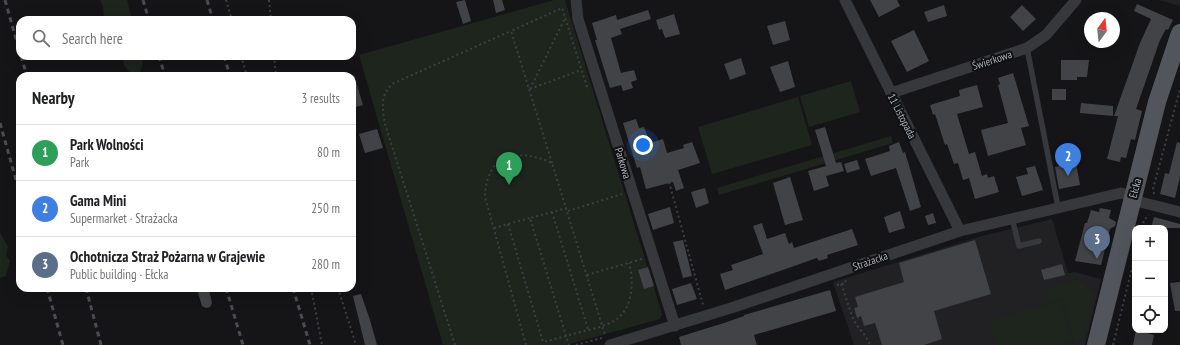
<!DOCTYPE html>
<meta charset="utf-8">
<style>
:root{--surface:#fff;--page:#f6f6f6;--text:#202124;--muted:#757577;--line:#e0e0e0;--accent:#7e522a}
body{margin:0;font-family:"PT Sans Narrow",sans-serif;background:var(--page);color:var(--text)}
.controls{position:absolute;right:12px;bottom:12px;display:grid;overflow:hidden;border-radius:8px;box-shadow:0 4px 16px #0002}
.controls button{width:36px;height:36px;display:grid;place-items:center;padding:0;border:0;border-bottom:1px solid var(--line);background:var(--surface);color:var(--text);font:20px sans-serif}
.compass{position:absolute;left:1084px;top:12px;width:36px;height:36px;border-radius:50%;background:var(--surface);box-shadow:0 4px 16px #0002;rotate:15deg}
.you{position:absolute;left:643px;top:145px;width:14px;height:14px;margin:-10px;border:3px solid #fff;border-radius:50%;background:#1a73e8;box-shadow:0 0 0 6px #1a73e833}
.badge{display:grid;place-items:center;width:26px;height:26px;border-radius:50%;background:var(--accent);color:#fff;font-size:13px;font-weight:700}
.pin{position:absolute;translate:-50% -33px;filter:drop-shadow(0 1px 2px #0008)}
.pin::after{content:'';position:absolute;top:21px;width:14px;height:12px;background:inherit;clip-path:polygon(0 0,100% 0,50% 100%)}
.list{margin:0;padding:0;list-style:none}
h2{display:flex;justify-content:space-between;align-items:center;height:52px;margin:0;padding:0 16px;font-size:17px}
h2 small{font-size:13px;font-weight:400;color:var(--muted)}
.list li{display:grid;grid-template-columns:26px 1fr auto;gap:12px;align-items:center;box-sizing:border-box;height:56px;padding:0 16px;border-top:1px solid var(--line)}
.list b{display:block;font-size:15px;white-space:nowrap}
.list p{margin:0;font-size:13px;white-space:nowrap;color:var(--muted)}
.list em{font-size:13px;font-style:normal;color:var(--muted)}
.icon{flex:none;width:22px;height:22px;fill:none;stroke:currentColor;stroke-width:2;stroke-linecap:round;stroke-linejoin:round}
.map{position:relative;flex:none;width:1180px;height:345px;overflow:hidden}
.search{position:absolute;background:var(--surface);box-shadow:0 4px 16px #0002;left:16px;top:16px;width:340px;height:44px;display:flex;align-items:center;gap:10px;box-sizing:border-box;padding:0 14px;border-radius:12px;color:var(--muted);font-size:15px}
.panel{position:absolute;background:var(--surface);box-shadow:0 4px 16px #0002;left:16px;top:72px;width:340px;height:220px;border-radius:12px}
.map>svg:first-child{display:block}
.built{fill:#212124}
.green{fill:#1d251d}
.building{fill:#414347}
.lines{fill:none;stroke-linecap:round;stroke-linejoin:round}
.path{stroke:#3c3f43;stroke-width:2;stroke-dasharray:2 3;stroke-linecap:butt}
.lane{stroke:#36383c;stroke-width:5.5}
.street{stroke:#36383c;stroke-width:11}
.primary{stroke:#52555b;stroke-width:18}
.rail{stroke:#494c51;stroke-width:3;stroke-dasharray:5 4;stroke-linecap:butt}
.labels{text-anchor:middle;stroke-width:4;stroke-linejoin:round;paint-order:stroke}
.street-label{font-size:11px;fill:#a7afb7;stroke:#101012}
</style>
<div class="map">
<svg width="1180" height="345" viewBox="0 0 1180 345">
<rect width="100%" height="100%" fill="#151517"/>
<path class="built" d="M1159 0H1180V6Z
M1052 219 1068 273 1075 272 1101 279 1085 345H854L833 282 982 236Z"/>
<path class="green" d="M100 0H127L132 20H104L103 6Z
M554 0H565L662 314 660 319 566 345H443L359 55Z
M122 56H141L143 63 140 74H131L124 65Z
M851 81 860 112 809 127 800 96Z
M798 97 812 145 712 174 698 127Z
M891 136 893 143 719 195 717 188Z
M0 232 8 247 6 255 10 261 6 276 0 278Z
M1078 279 1094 294 1084 339 1075 342 1062 298 1049 301 1045 288Z
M1061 300 1073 341 1061 345H996L989 321Z"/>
<path class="building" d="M465 0 471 21 463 24 456 2Z
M493 0H502L505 10 496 13Z
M870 0H897L900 6 879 17Z
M1137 4 1173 20 1168 30 1166 29 1160 40 1136 109 1142 111 1135 140 1131 139 1126 158 1121 157 1120 162 1107 159 1118 116H1114L1140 43 1151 19 1134 11Z
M944 5 947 16 928 22 924 12Z
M1022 5 1036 19 1023 31 1010 17Z
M648 10 651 19 620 29 622 34 611 38 621 73 634 70 637 80 631 82 633 88 623 91 621 85 610 88 595 40H597L592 23 616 15 617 20Z
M674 14 680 34 665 38 662 29 659 30 656 20Z
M785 21 790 40 773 45 767 26Z
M914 30 929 61 907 72 891 41Z
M741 58 746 74 730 80 724 64Z
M1061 60H1089L1087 77H1077V80H1061Z
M788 61 795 87 780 92 770 67Z
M1013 73 1029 126 1021 128 1026 145 988 156 981 130 1008 123 998 85 1000 84 998 78Z
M354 75 363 105 352 108V76Z
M977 85 983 107 957 114 969 154 975 152 982 176 987 174 988 178 994 176 999 192 975 199 969 178 963 180 958 163 954 164 947 144 945 145 935 114 933 115 930 105 960 96 959 90Z
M1052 89H1066V100H1052Z
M1081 103 1113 106V116L1080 113Z
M636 119 639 128 644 127 650 143 663 139 667 153 684 148 683 145 692 142 700 163 678 170 684 188 676 191 673 182 646 189 640 167 637 168 623 123Z
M825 127 836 163 841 162 844 171 826 176 829 186 814 191 808 171 826 166 815 130Z
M377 129 383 148 365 153 359 134Z
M899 142 903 153 905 152 921 207 910 211 896 168 871 176 865 159 890 151 889 146Z
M1177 142 1180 143V177L1175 198 1160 194 1165 173 1169 174Z
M857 160 860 169 847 173 844 164Z
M1076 163 1080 185 1059 189 1055 167Z
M1035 166 1043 190 1022 196 1016 177 1028 174 1026 168Z
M790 177 803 220 785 225 773 183Z
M705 188 709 203 696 208 691 192Z
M670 207 674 223 653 230 648 214Z
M1100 208 1111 210 1109 218 1116 222 1115 226 1110 229 1101 265 1075 261 1085 223H1087L1091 210 1099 212Z
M900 211 905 228 889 233 884 217Z
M933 213 936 223 928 225 925 216Z
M1154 217 1180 224V228H1151Z
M762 223 767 239 785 233 789 244 792 242 794 248 852 229 858 245 827 255 828 258 819 261 817 258 725 290 720 274 733 270 731 265 763 254 753 226Z
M683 240 692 276 683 278 673 242Z
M975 240 991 294 934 311 942 339 924 345H882L875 323 864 326 861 316 857 318 854 308 858 307 855 297 904 282 899 263Z
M1062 264 1065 275 1044 280 1041 270Z
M648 267 654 286 644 289 638 270Z
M1180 282V311H1175L1170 283Z
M691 283 697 299 677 305 672 289Z
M206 288 209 290 212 303 210 307 206 308 202 306 198 293 200 289Z
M830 290 836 311 754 335 757 345H681L679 337 727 322 744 316V315Z
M361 294 370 320 377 345H365L353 296Z
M1136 330 1154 335 1152 345H1133Z"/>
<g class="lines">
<path class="path" d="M226 0 232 20
M269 0 271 20
M241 56 247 76
M274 56 276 76
M530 89 565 18
M530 89 581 70
M552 163 511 31 562 8 588 90
M669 182 703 305
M1154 194 1153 189 1180 89
M567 208 530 218 566 336C582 331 604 328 617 319 633 307 634 280 629 263
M568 211 622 194
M552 212 588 329
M508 224 543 342 566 336 569 345
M494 228 530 218
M1142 228 1144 220 1149 215
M587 275 642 259
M841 284C846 296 849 309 854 321 859 329 867 336 870 345
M837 285 846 283 845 280
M311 288 322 345
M338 288 356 345
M455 345 385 124C382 108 380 93 394 83L511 31
M526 345 485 197C486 154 517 147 552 163L605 335
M576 345 602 338
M1113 345 1135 256"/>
<path class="lane" d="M1027 48 1058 207
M1012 218 1019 246 1039 241"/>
<path class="street" d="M576 0 578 19 675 326
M845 0 960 231
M891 93 1027 48 1046 35 1076 0
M1132 200 1180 212
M610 345 731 308 960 231 1121 193 1133 196"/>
<path class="primary" d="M1096 345 1157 102 1180 33"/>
<path class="rail" d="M5 0 20 53
M143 0 149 20
M207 0 213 20
M21 56 27 76
M159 56 165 76
M224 56 230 76
M0 123 20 194
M47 288 63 345
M86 288 101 345
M226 288 243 345
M293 288 310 345"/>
</g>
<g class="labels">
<g class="street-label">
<text transform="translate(992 60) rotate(-18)" y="4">Świerkowa</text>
<text transform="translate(902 116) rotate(63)" y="4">11 Listopada</text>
<text transform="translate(623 163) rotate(73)" y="4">Parkowa</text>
<text transform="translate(1135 188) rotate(-75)" y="4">Ełcka</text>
<text transform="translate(870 261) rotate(-19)" y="4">Strażacka</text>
</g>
</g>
</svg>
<div class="controls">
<button>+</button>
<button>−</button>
<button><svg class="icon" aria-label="locate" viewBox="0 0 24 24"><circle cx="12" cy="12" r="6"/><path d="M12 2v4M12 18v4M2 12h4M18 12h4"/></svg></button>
</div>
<svg class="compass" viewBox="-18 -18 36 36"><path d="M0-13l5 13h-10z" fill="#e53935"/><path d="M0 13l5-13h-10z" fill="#757577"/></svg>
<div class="you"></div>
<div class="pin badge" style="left:509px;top:185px;background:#2e9e5b">1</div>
<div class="pin badge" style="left:1068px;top:176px;background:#3f7fe0">2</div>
<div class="pin badge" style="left:1097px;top:259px;background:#5c6f8a">3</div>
<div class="search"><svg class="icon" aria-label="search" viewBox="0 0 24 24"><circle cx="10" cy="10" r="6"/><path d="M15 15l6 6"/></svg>Search here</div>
<section class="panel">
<h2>Nearby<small>3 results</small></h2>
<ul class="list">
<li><span class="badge" style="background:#2e9e5b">1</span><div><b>Park Wolności</b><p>Park</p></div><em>80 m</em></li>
<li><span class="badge" style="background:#3f7fe0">2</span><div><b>Gama Mini</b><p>Supermarket · Strażacka</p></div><em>250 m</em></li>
<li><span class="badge" style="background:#5c6f8a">3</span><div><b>Ochotnicza Straż Pożarna w Grajewie</b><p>Public building · Ełcka</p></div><em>280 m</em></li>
</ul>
</section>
</div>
